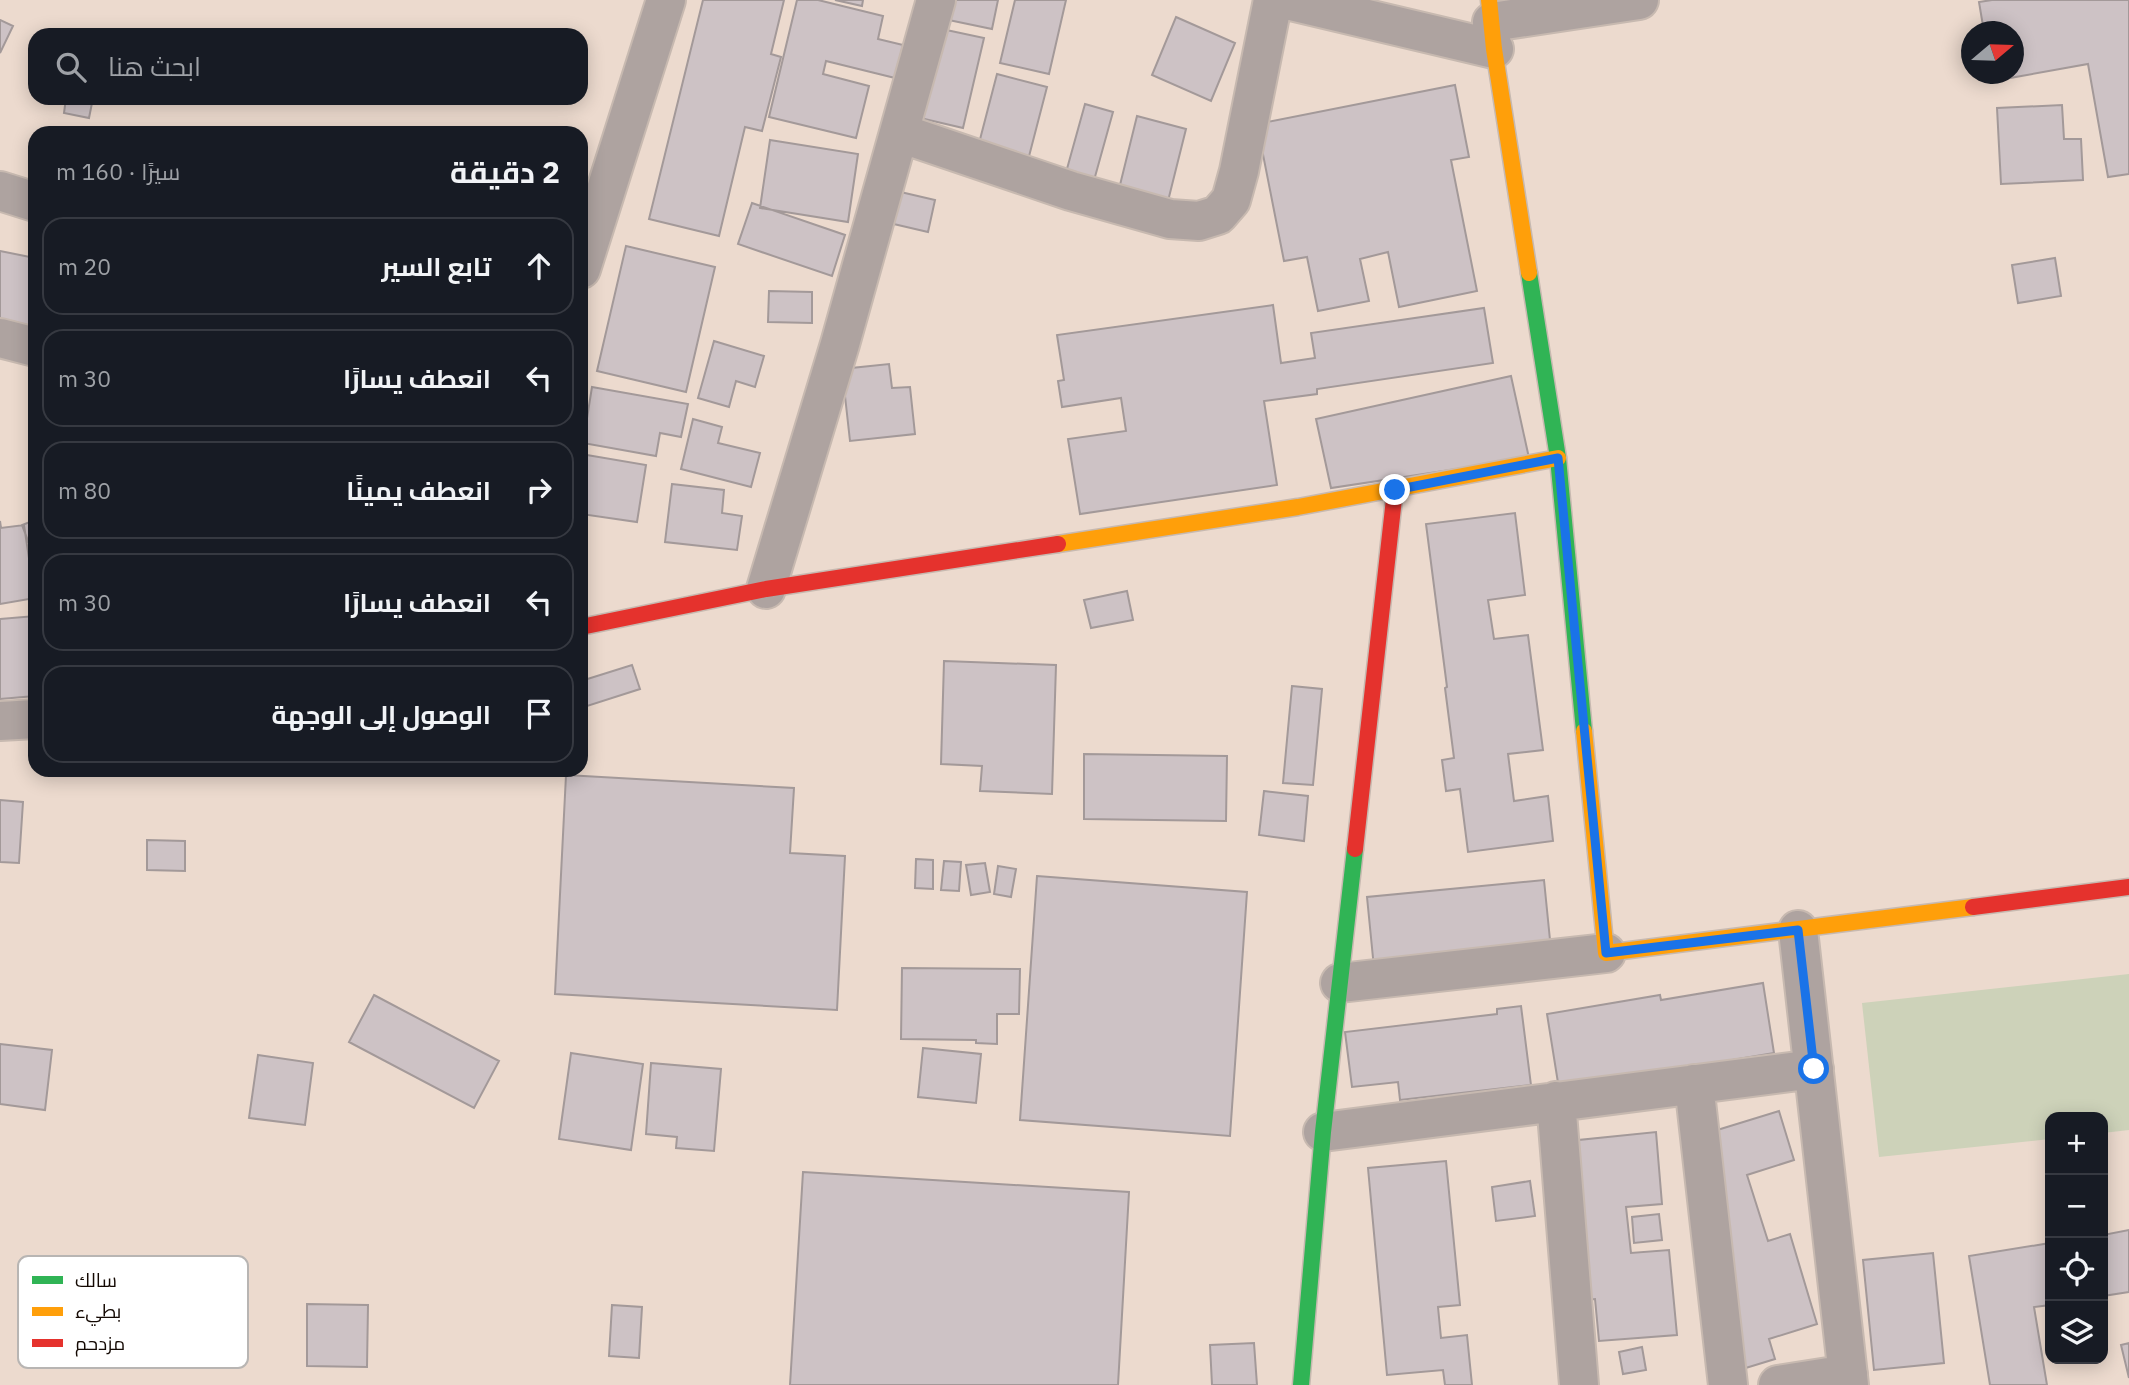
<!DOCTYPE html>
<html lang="ar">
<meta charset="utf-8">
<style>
:root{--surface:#171b24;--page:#20242c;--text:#f1f3f6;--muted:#9ea1a6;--line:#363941}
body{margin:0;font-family:"IBM Plex Sans",Cairo,sans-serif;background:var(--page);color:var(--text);direction:rtl}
.controls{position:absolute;right:21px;bottom:21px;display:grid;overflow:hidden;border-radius:14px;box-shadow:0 4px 18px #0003}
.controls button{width:63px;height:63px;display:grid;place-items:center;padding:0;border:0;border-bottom:2px solid var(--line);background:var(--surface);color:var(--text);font:35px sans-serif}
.compass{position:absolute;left:1961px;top:21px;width:63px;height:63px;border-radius:50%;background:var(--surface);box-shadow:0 4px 18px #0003;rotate:71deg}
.stop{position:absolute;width:21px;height:21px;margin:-16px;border:5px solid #1a73e8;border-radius:50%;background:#fff}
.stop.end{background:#1a73e8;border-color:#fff;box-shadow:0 2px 7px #0008}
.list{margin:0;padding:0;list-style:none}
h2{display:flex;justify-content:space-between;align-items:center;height:91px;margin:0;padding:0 28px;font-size:30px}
h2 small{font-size:23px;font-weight:400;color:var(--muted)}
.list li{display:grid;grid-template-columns:46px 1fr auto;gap:21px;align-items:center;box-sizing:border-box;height:98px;margin:0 14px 14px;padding:0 14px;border:2px solid var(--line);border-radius:21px}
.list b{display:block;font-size:26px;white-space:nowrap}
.list em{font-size:23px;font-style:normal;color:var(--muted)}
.icon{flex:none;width:38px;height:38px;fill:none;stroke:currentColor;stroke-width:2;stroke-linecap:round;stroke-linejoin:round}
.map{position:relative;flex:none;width:2129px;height:1385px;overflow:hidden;direction:ltr}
.search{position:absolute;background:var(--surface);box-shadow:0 4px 18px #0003;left:28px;top:28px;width:560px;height:77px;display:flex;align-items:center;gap:18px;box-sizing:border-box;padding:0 24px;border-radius:21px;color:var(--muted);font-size:26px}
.panel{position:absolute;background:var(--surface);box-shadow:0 4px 18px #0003;left:28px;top:126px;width:560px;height:651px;border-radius:21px;direction:rtl}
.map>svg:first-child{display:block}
.green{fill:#cdd2b9}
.building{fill:#cdc2c5;stroke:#a39999;stroke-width:2}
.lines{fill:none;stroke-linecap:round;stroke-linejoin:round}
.street-casing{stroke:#c7b9b0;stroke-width:42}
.fast-casing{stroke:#c7b9b0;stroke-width:19}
.slow-casing{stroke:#c7b9b0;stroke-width:19}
.jam-casing{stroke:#c7b9b0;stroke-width:19}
.street{stroke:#aea3a0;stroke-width:38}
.fast{stroke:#30b455;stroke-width:16}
.slow{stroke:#ff9f0a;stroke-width:16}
.jam{stroke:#e5322d;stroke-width:16}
.route{stroke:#1a73e8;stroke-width:9}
.key{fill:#fff;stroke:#b8b5b3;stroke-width:2}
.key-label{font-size:19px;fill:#140903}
</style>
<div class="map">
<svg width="2129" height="1385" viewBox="0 0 2129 1385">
<rect width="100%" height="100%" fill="#ecdace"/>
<path class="green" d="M2129 974V1130L2103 1133V1117H2050V1139L1879 1157 1862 1003Z"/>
<path class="building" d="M703 0H784L771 54 781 57 762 131 745 127 719 236 649 219Z
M797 0H818L883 16 878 39 903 45 895 78 826 61 823 74 869 86 856 138 769 117Z
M835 0H863L862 6Z
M943 0H998L992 29 939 18Z
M1015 0H1066L1049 74 1000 63Z
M1992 0H2129V174L2108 177 2088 64 1993 81 1991 74H2014V32H1984L1979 2Z
M1176 17 1235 43 1211 101 1152 75Z
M0 20 13 26 0 53Z
M937 28 984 38 963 128 916 117Z
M997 74 1047 87 1027 164 977 151Z
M1455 85 1469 157 1451 160 1477 291 1399 307 1388 252 1360 259 1369 301 1318 311 1307 257 1284 261 1257 124Z
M66 98H93L89 118 64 113Z
M1085 104 1113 112 1093 184 1065 176Z
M2062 105 2064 139H2081L2083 180 2001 184 1997 108Z
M1137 116 1186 129 1168 201 1119 189Z
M770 140 858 154 848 222 760 208Z
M892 190 935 200 928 232 885 222Z
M752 203 845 235 832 276 738 244Z
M626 246 715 267 686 392 597 371Z
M0 251 35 258V352L0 321Z
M2055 258 2061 296 2018 303 2012 265Z
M769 291 812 292V323L768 322Z
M1273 305 1281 363 1315 358 1311 333 1484 308 1493 363 1317 389V394L1264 401 1277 485 1080 514 1068 439 1126 431 1121 398 1062 407 1058 381 1064 380 1057 335Z
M714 341 764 356 755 387 736 381 729 407 698 398Z
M889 364 892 388 910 387 915 434 850 441 842 369Z
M1511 376 1529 458 1331 488 1316 419Z
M592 387 688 404 681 437 660 433 656 456 583 443Z
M693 419 722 427 718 443 760 453 751 487 681 469Z
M581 454 646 465 637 522 581 514Z
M672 484 724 490 722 513 742 516 737 550 665 542Z
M1515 513 1525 595 1488 600 1494 639 1528 635 1543 750 1508 754 1514 801 1548 796 1553 841 1468 852 1460 789 1446 791 1442 760 1454 758 1445 688 1447 687 1426 524Z
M35 520V559L22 525Z
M0 521 1 528 24 525 35 598 0 604Z
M1127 591 1133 620 1091 628 1084 600Z
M35 616V696L0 699V619Z
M944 661 1056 665 1052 794 980 791 982 766 941 764Z
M632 665 640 689 581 708V681Z
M1292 686 1322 689 1313 785 1283 783Z
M1084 754 1227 756 1226 821 1084 819Z
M566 775 794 788 790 853 845 856 837 1010 555 994Z
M1264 791 1308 796 1304 841 1259 835Z
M0 800 23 802 19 863 0 862Z
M147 840 185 841V871L147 870Z
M916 859 933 860V889L915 888Z
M944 861 961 862 959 891 941 890Z
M985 863 990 892 971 895 966 865Z
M998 866 1016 869 1011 897 994 894Z
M1037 876 1247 892 1230 1136 1020 1120Z
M1544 880 1551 950 1374 968 1367 897Z
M902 968 1020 969 1019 1014H997V1044L976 1043V1040L901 1039Z
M1763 983 1774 1053 1559 1089 1547 1014 1660 995 1661 1000Z
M374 995 499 1061 474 1108 349 1042Z
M1521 1006 1531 1085 1400 1100 1398 1082 1352 1087 1345 1032 1497 1014V1009Z
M0 1044 52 1050 45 1110 0 1104Z
M923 1048 981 1054 976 1103 918 1097Z
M571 1053 643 1064 631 1150 559 1139Z
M258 1055 313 1063 305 1125 249 1118Z
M651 1063 721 1069 714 1151 676 1148 677 1137 646 1134Z
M1779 1111 1794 1160 1747 1175 1768 1241 1790 1234 1817 1324 1769 1339 1775 1359 1736 1371 1688 1139Z
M1656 1132 1662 1204 1626 1207 1631 1253 1669 1250 1677 1335 1599 1341 1595 1299 1584 1300 1569 1141Z
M1446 1161 1460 1305 1438 1307 1441 1338 1467 1335 1472 1385H1445L1443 1370 1387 1375 1368 1168Z
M803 1172 1129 1192 1118 1385H790Z
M1530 1181 1535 1216 1496 1221 1492 1187Z
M1659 1214 1662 1240 1634 1243 1632 1217Z
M2129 1230V1292L2103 1296V1235Z
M2050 1243V1305L2034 1307 2047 1385H1990L1969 1256Z
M1933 1253 1944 1363 1874 1370 1863 1260Z
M307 1304 368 1305 367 1367 307 1366Z
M612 1305 642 1307 639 1358 609 1356Z
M1254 1343 1257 1385H1212L1210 1345Z
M2129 1343V1378L2121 1345Z
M1642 1347 1646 1370 1623 1374 1619 1352Z"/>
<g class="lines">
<defs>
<path id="street" d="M1287 0 1494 49
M1492 22 1639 0
M900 133 1071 191 1170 219 1199 221 1218 215 1231 200 1239 171 1273 0
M0 191 35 202
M581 269 666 0
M0 338 35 347
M766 589 840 344 936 0
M0 721 35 719
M1798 930 1849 1385
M1340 983 1606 953
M1694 1084 1728 1385
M1556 1101 1579 1385
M1323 1132 1814 1069
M1778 1385 1848 1374"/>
<path id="fast" d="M1529 273 1558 458 1584 731
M1301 1385 1323 1132 1355 849"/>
<path id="slow" d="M1489 0 1494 49 1529 273
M1058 544 1298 507 1558 458
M1584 731 1606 953 1973 907"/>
<path id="jam" d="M581 627 766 589 1058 544
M1355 849 1395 490
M1973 907 2129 887"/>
</defs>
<use href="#street" class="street-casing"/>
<use href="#fast" class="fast-casing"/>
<use href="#slow" class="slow-casing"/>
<use href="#jam" class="jam-casing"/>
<use href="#street" class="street"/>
<use href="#fast" class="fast"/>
<use href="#slow" class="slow"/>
<use href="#jam" class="jam"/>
</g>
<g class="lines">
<path class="route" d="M1395 490 1558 458 1606 953 1798 930 1814 1069"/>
</g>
<rect x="18" y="1256" width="230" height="112" rx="10" class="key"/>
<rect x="32" y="1276" width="31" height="8" fill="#30b455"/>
<rect x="32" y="1307" width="31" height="9" fill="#ff9f0a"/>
<rect x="32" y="1339" width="31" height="8" fill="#e5322d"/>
<g class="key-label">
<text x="75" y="1287">سالك</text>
<text x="75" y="1318">بطيء</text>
<text x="75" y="1350">مزدحم</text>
</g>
</svg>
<div class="controls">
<button>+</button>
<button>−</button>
<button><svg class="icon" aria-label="locate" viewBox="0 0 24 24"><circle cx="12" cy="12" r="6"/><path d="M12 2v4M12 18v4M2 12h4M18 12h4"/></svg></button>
<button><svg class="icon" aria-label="layers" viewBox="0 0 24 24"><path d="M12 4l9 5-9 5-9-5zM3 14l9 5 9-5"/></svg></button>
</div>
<svg class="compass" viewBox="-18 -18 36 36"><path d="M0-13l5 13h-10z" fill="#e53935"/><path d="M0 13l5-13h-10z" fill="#9ea1a6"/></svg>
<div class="stop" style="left:1814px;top:1069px"></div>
<div class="stop end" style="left:1395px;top:490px"></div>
<div class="search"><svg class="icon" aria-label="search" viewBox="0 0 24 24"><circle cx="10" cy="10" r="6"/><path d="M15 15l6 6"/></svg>ابحث هنا</div>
<section class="panel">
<h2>2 دقيقة<small>سيرًا · 160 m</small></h2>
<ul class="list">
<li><svg class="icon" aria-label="ahead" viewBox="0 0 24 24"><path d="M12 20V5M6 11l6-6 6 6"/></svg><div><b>تابع السير</b></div><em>20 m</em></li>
<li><svg class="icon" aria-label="left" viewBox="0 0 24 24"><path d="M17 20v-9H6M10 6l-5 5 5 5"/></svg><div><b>انعطف يسارًا</b></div><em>30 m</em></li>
<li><svg class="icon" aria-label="right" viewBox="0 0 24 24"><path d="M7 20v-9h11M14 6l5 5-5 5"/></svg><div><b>انعطف يمينًا</b></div><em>80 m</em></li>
<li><svg class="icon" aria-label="left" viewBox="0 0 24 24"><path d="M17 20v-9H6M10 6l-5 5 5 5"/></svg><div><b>انعطف يسارًا</b></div><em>30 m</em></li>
<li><svg class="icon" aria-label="arrive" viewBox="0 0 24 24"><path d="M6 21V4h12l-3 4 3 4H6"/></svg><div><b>الوصول إلى الوجهة</b></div></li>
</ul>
</section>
</div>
